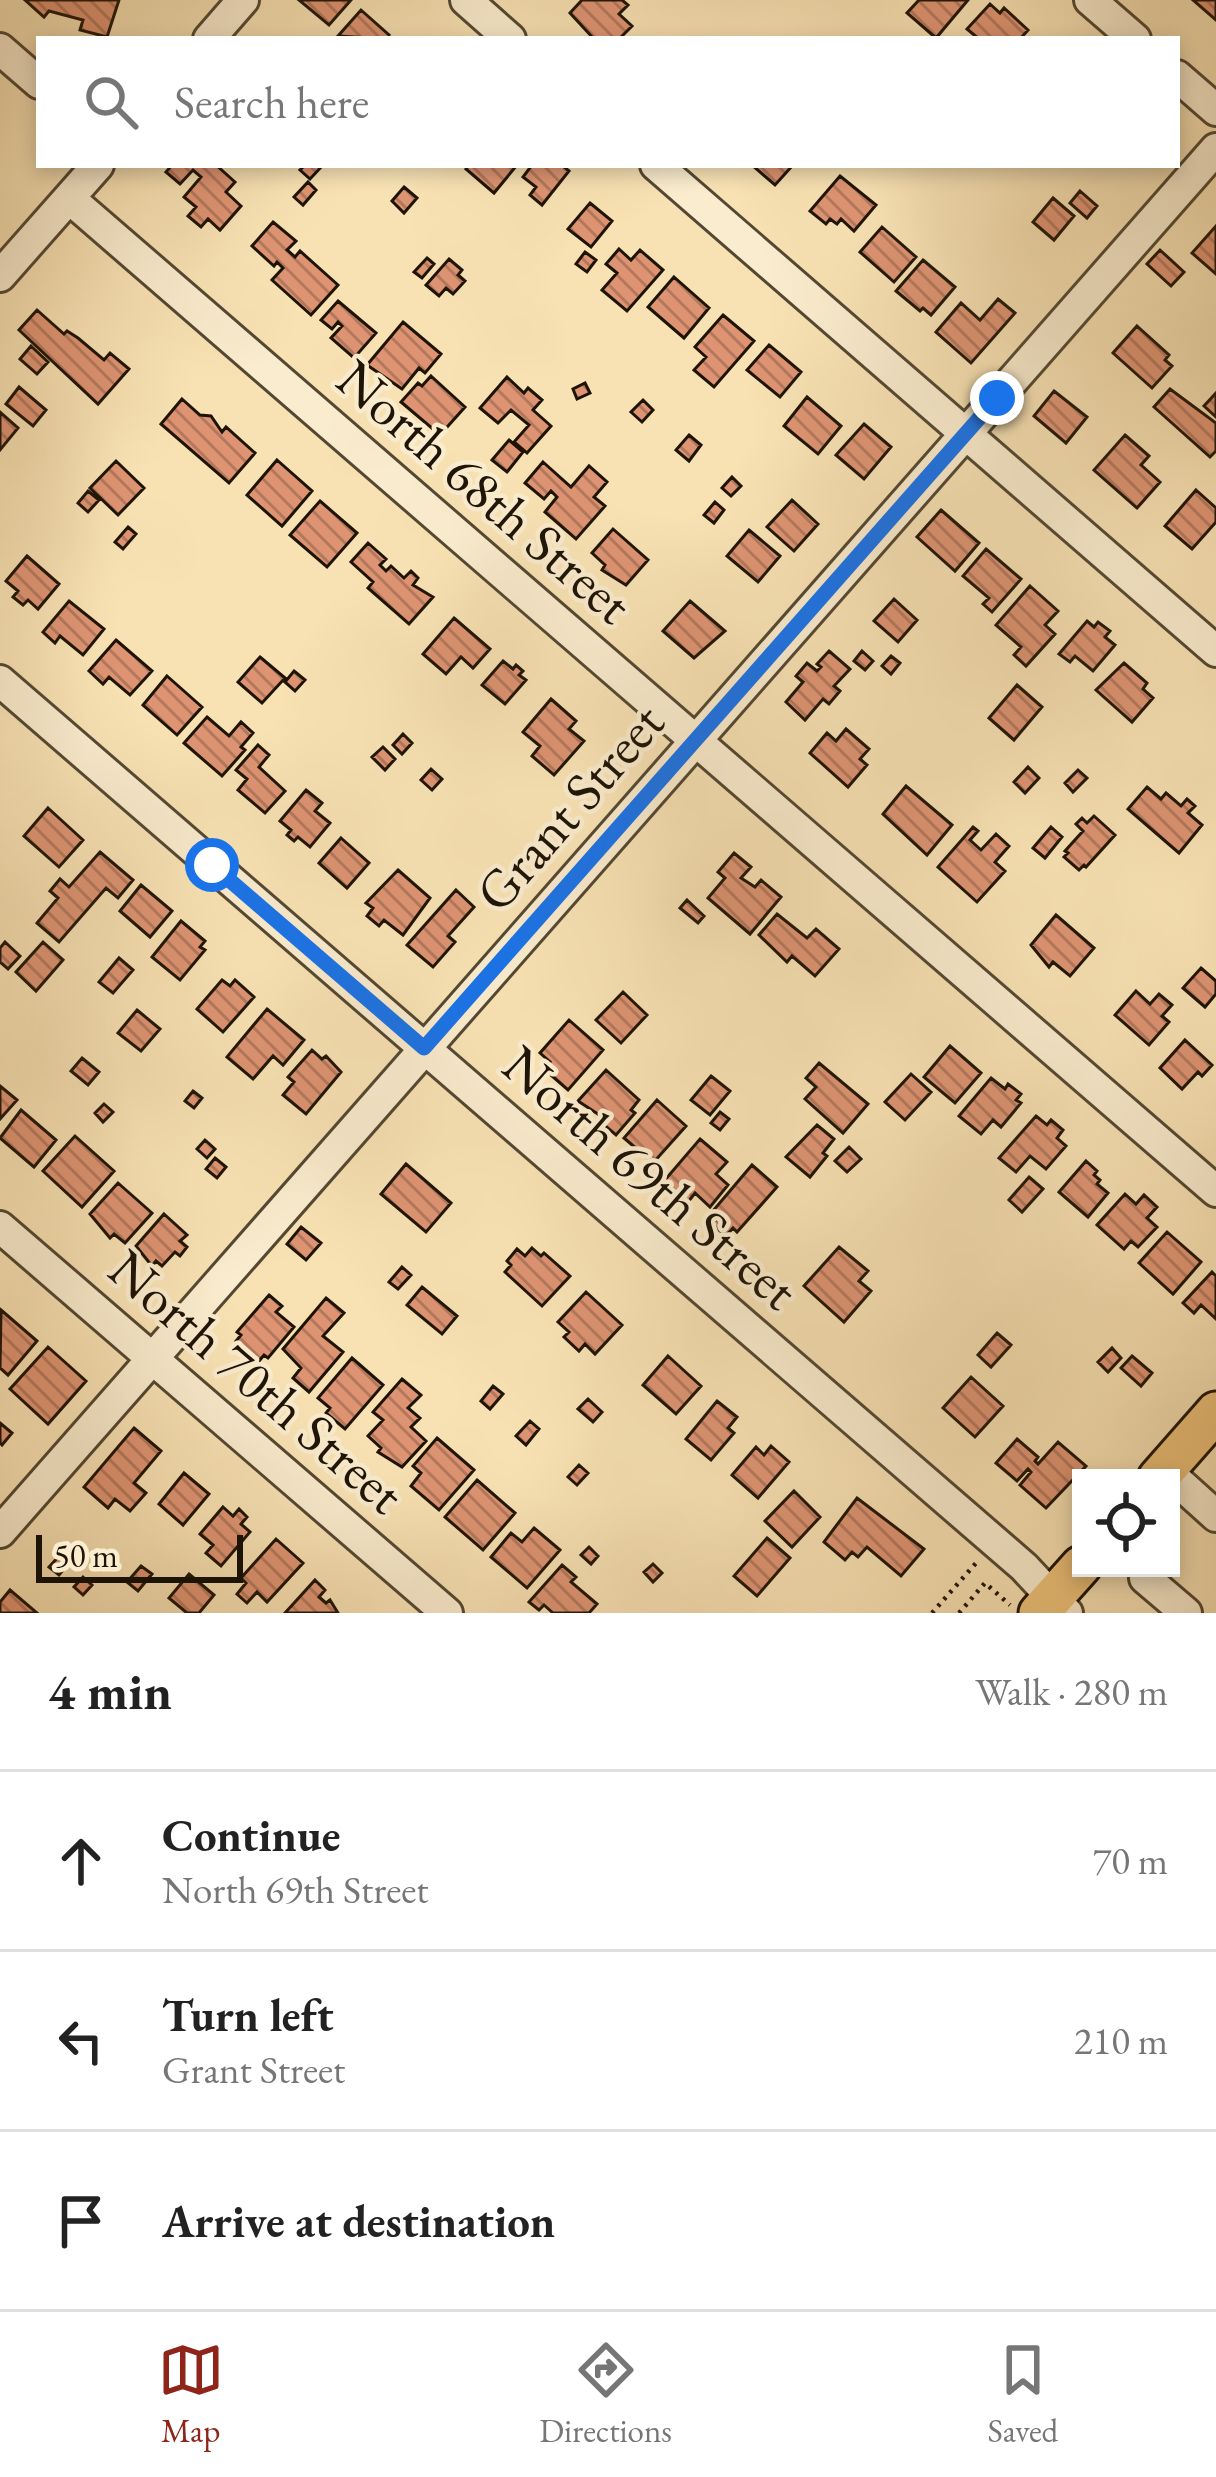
<!DOCTYPE html>
<meta charset="utf-8">
<style>
:root{--surface:#fff;--page:#f6f6f6;--text:#222;--muted:#767676;--line:#e0e0e0;--accent:#8f2418}
body{margin:0;font-family:"EB Garamond",serif;background:var(--page);color:var(--text)}
.controls{position:absolute;right:36px;bottom:36px;display:grid;overflow:hidden;border-radius:0px;box-shadow:0 6px 18px #0003}
.controls button{width:108px;height:108px;display:grid;place-items:center;padding:0;border:0;border-bottom:3px solid var(--line);background:var(--surface);color:var(--text);font:60px sans-serif}
.scale{position:absolute;left:36px;bottom:30px;width:207px;box-sizing:border-box;padding-left:12px;border:6px solid #1e1406;border-top:0;font-size:33px;line-height:42px;white-space:nowrap;color:#1e1406;-webkit-text-stroke:9px #faecce;paint-order:stroke}
.stop{position:absolute;width:36px;height:36px;margin:-27px;border:9px solid #1a73e8;border-radius:50%;background:#fff}
.stop.end{background:#1a73e8;border-color:#fff;box-shadow:0 3px 12px #0008}
.list{margin:0;padding:0;list-style:none}
h2{display:flex;justify-content:space-between;align-items:center;height:156px;margin:0;padding:0 48px;font-size:51px}
h2 small{font-size:39px;font-weight:400;color:var(--muted)}
.list li{display:grid;grid-template-columns:78px 1fr auto;gap:36px;align-items:center;box-sizing:border-box;height:180px;padding:0 48px;border-top:3px solid var(--line)}
.list b{display:block;font-size:45px;white-space:nowrap}
.list p{margin:0;font-size:39px;white-space:nowrap;color:var(--muted)}
.list em{font-size:39px;font-style:normal;color:var(--muted)}
.icon{flex:none;width:66px;height:66px;fill:none;stroke:currentColor;stroke-width:2;stroke-linecap:round;stroke-linejoin:round}
.map{position:relative;flex:none;width:1216px;height:1613px;overflow:hidden}
.search{position:absolute;background:var(--surface);box-shadow:0 6px 18px #0003;left:36px;right:36px;top:36px;height:132px;display:flex;align-items:center;gap:30px;box-sizing:border-box;padding:0 42px;border-radius:0px;color:var(--muted);font-size:45px}
.sheet{height:696px;background:var(--surface)}
nav{display:flex;justify-content:space-around;align-items:center;box-sizing:border-box;height:168px;border-top:3px solid var(--line);background:var(--surface);font-size:33px;color:var(--muted)}
nav a{display:grid;justify-items:center;gap:6px}
nav .on{color:var(--accent)}
.map>svg:first-child{display:block}
.building{fill:url(#building-back-hatch);stroke:#1e1406;stroke-width:3}
.lines{fill:none;stroke-linecap:round;stroke-linejoin:round}
.minor-casing{stroke:#544832;stroke-width:36}
.major-casing{stroke:#1e1406;stroke-width:45}
.path{stroke:#1e1406;stroke-width:4.5;stroke-dasharray:3 6;stroke-linecap:butt}
.minor{stroke:#faecce;stroke-width:30}
.major{stroke:#ecc17a;stroke-width:39}
.route{stroke:#1a73e8;stroke-width:15}
.labels{text-anchor:middle;stroke-width:9;stroke-linejoin:round;paint-order:stroke}
.street-label{font-size:54px;fill:#1e1406;stroke:#faecce}
</style>
<div class="map">
<svg width="1216" height="1613" viewBox="0 0 1216 1613">
<defs>
<pattern id="building-back-hatch" width="6" height="6" patternUnits="userSpaceOnUse" patternTransform="scale(3)"><rect width="6" height="6" fill="#de9473"/><path d="M-1 5l2 2M0 0l6 6M5-1l2 2" fill="none" stroke="#b3785c"/></pattern>
</defs>
<rect width="100%" height="100%" fill="#f8e2b4"/>
<filter id="stains"><feTurbulence type="fractalNoise" baseFrequency=".00167" numOctaves="4"/><feColorMatrix values="0 0 0 0 .2 0 0 0 0 .09 0 0 0 0 .02 0 0 0 .5 -.17"/></filter>
<radialGradient id="worn" r=".72"><stop offset=".6" stop-color="#630" stop-opacity="0"/><stop offset="1" stop-color="#630" stop-opacity=".3"/></radialGradient>
<path class="building" d="M25 0H119L107 37 80 30 83 20 49 11 44 17Z
M299 0H351L329 25Z
M582 0H622L628 5 619 14 632 26 619 39H594L570 13Z
M919 0H968L936 38 907 13Z
M1193 0H1216V20Z
M990 4 1000 13 1004 8 1028 30 1020 39H979L967 29Z
M361 10 389 35 386 39 338 36Z
M172 165H216L235 182 226 192 241 206 220 230 208 219 201 227 188 216 196 207 184 197 201 177 193 170 180 184 166 172Z
M305 165H323L310 179 300 170Z
M469 165H517L494 193 466 169Z
M532 165H562L569 171 542 205 530 195 536 187 523 177Z
M752 165H793L775 185Z
M840 176 876 205 854 231 841 219 837 224 830 219 826 224 810 211Z
M308 182 316 190 303 205 294 197Z
M404 187 417 198 404 213 392 201Z
M1080 191 1097 206 1087 218 1070 203Z
M1053 198 1074 216 1054 240 1033 222Z
M590 203 612 221 591 247 568 229Z
M273 222 296 241 287 250 295 257 300 251 338 285 311 315 272 280 283 268 277 262 274 266 252 246Z
M1216 226V274L1192 253Z
M882 227 916 257 894 282 860 252Z
M619 249 631 260 640 250 663 270 627 311 602 290 617 273 606 264Z
M1160 250 1184 272 1171 286 1147 264Z
M585 252 596 260 587 272 576 264Z
M427 258 434 264 422 278 414 272Z
M449 259 462 270 458 275 465 281 453 294 446 288 439 296 426 285Z
M923 260 955 287 931 315 923 308 920 311 896 291Z
M674 277 709 308 684 338 648 307Z
M998 299 1015 313 971 363 936 332 961 303 980 320Z
M338 301 376 333 354 358 331 338 342 326 338 322 332 329 321 320Z
M37 310 64 334 67 331 78 338 104 360 110 353 129 369 98 404 19 330Z
M723 315 754 341 714 387 694 370 706 357 695 347Z
M403 322 441 354 425 373 419 368 402 389 367 365Z
M1137 326 1169 355 1165 360 1172 366 1152 388 1113 353Z
M769 345 801 372 780 397 747 370Z
M31 346 48 362 37 374 20 359Z
M431 376 465 407 440 435 401 402 418 383 422 386Z
M507 377 524 393 528 388 542 400 533 410 551 426 527 453 514 442 529 425 511 410 498 423 480 408Z
M585 383 590 393 577 399 573 389Z
M19 387 46 410 33 426 6 404Z
M1170 389 1216 423V451L1210 457 1154 407Z
M1054 391 1087 417 1066 443 1034 416Z
M1216 393V417L1204 406Z
M807 397 841 426 818 454 784 426Z
M182 399 200 415 211 416 222 432 226 427 255 453 229 483 161 424Z
M643 400 653 410 642 422 631 412Z
M0 412 18 428 0 450Z
M864 424 891 447 864 479 836 455Z
M689 435 701 445 689 461 676 450Z
M1125 435 1149 456 1141 465 1160 482 1137 508 1094 470Z
M509 440 523 452 507 472 492 460Z
M277 460 312 491 282 526 247 495Z
M116 461 144 488 118 515 90 488Z
M543 462 571 487 589 466 607 482 594 497 605 506 576 539 545 512 557 497 551 491 544 499 525 483Z
M732 477 741 486 731 496 722 488Z
M1196 490 1216 508V522L1192 549 1165 526Z
M88 491 99 500 88 512 78 503Z
M792 500 818 524 794 551 767 527Z
M320 501 357 533 327 567 290 535Z
M715 502 724 510 714 523 704 515Z
M941 510 979 543 955 571 917 537Z
M128 527 136 534 123 549 115 542Z
M613 529 648 560 626 585 602 570 605 565 592 553Z
M749 530 780 556 758 582 727 556Z
M368 543 386 559 380 565 386 571 391 566 404 578 411 571 418 578 413 585 433 597 409 624 368 588 373 582 351 562Z
M986 549 1021 579 992 612 983 604 989 598 963 576Z
M27 556 59 584 38 609 28 600 23 605 13 597 18 591 6 581Z
M1030 586 1058 611 1045 625 1055 634 1026 666 1014 655 1021 647 996 625Z
M894 599 917 620 898 642 874 621Z
M69 601 104 629 83 655 60 636 55 643 43 632Z
M690 601 725 631 694 658 663 631Z
M454 618 490 649 473 668 461 657 446 674 423 654Z
M1087 621 1094 627 1098 622 1110 631 1105 637 1115 645 1093 671 1075 656 1070 662 1059 654Z
M116 640 152 671 130 695 109 677 103 684 89 671Z
M829 651 850 669 834 686 840 691 829 704 823 699 805 720 786 702 803 682 796 676 807 663 817 671 821 667 817 664Z
M862 651 873 661 865 670 854 661Z
M891 656 900 663 891 674 882 666Z
M260 657 285 678 262 703 238 682Z
M503 661 513 669 516 665 523 671 519 675 526 680 505 704 482 685Z
M1124 663 1147 683 1143 689 1153 698 1132 722 1096 690Z
M294 671 305 680 295 691 285 682Z
M167 676 202 707 177 735 143 705Z
M1017 685 1042 707 1014 740 989 718Z
M551 699 576 721 569 729 584 741 554 775 532 756 540 746 523 732Z
M207 717 229 736 241 722 253 733 241 747 245 750 222 776 184 743Z
M846 729 869 749 860 759 867 765 848 787 810 753 827 733 836 741Z
M403 734 412 743 402 754 393 745Z
M258 745 269 755 259 767 285 791 265 813 238 790 247 779 236 770Z
M383 747 395 759 385 770 372 757Z
M1028 767 1039 778 1025 793 1014 782Z
M431 769 442 779 432 790 421 780Z
M1078 770 1087 778 1073 792 1065 783Z
M906 786 952 825 927 855 883 814Z
M1147 787 1161 799 1166 793 1181 806 1187 799 1195 806 1188 813 1202 825 1179 853 1128 809Z
M306 790 322 803 315 811 330 823 310 847 298 837 294 841 287 835 291 830 280 821Z
M48 808 83 840 59 867 24 836Z
M1094 816 1115 835 1086 867 1084 865 1079 870 1064 857 1068 853 1065 851 1083 831 1076 824 1082 818 1087 823Z
M973 827 978 831 970 840 981 850 996 834 1009 846 995 862 1005 871 977 902 938 867Z
M1051 827 1062 837 1045 858 1033 848Z
M341 838 369 863 347 888 319 863Z
M100 852 133 880 118 898 106 888 59 942 37 923 58 898 50 891 60 879 69 887Z
M734 853 751 867 741 878 755 887 761 880 781 897 750 934 708 898 725 878 718 872Z
M398 870 430 898 403 935 384 920 379 926 367 916 373 908 366 903Z
M141 885 172 911 150 937 120 911Z
M456 890 474 907 448 936 455 942 433 967 407 945Z
M687 900 704 916 698 923 680 908Z
M777 914 807 938 816 929 839 949 815 976 792 956 787 962 759 935Z
M1056 915 1094 948 1070 976 1053 962 1049 967 1031 945Z
M181 921 205 941 200 947 205 950 180 980 152 957Z
M5 942 20 956 8 969 0 962V948Z
M43 942 63 960 36 991 16 972Z
M119 958 133 970 113 993 99 982Z
M1201 968 1216 981V994L1205 1007 1183 988Z
M222 980 230 986 235 980 254 997 223 1032 197 1009Z
M1136 991 1150 1004 1159 994 1172 1005 1162 1016 1169 1022 1149 1045 1115 1015Z
M623 992 647 1015 621 1043 596 1020Z
M267 1009 304 1040 283 1065 273 1056 253 1079 227 1057Z
M137 1010 160 1029 141 1051 118 1033Z
M569 1020 603 1050 568 1090 544 1069 550 1062 540 1053Z
M1185 1040 1212 1065 1202 1076 1198 1072 1182 1089 1160 1068Z
M950 1046 981 1073 955 1103 924 1077Z
M312 1050 322 1059 326 1056 341 1072 306 1114 283 1095 294 1082 288 1077Z
M82 1058 99 1072 88 1085 71 1071Z
M819 1063 868 1104 843 1133 805 1099 816 1087 806 1078Z
M606 1070 639 1100 631 1110 635 1113 616 1135 603 1124 607 1120 578 1101Z
M911 1074 931 1092 905 1120 885 1102Z
M711 1076 730 1091 710 1115 691 1100Z
M991 1078 1005 1089 1008 1084 1021 1094 1016 1100 1021 1103 1001 1127 993 1120 981 1134 959 1116Z
M0 1086 17 1100 0 1119Z
M193 1091 202 1098 194 1108 185 1101Z
M657 1100 686 1126 653 1163 624 1138Z
M104 1104 113 1112 103 1122 95 1113Z
M21 1110 56 1140 34 1167 0 1138Z
M720 1112 729 1119 720 1130 711 1123Z
M1036 1116 1047 1125 1051 1120 1063 1130 1057 1138 1066 1146 1046 1169 1030 1156 1016 1172 999 1158Z
M817 1125 834 1139 823 1153 827 1156 810 1177 786 1157Z
M75 1136 114 1171 82 1207 43 1171Z
M700 1139 727 1162 716 1174 728 1185 710 1207 695 1193 688 1202 664 1181Z
M205 1140 215 1149 207 1158 197 1149Z
M849 1147 861 1159 847 1172 835 1161Z
M215 1158 226 1167 217 1178 206 1169Z
M1086 1161 1097 1171 1094 1175 1100 1180 1097 1184 1108 1193 1088 1217 1059 1192Z
M406 1164 451 1203 426 1232 381 1194Z
M752 1165 777 1187 737 1232 733 1228 726 1236 712 1224 718 1217 712 1212Z
M1029 1177 1043 1189 1022 1212 1009 1200Z
M118 1183 152 1213 125 1243 114 1234 110 1238 90 1214Z
M1125 1194 1136 1204 1144 1195 1157 1207 1147 1218 1157 1227 1138 1247 1131 1241 1124 1249 1097 1225Z
M164 1214 187 1235 180 1241 187 1247 180 1256 175 1252 162 1266 156 1261 152 1266 136 1246Z
M301 1227 321 1243 306 1260 287 1244Z
M1167 1232 1201 1262 1173 1294 1139 1263Z
M839 1247 868 1271 859 1281 871 1291 844 1322 804 1286Z
M532 1248 541 1256 544 1253 570 1276 542 1306 505 1272 511 1265 507 1261 517 1249 525 1256Z
M402 1267 411 1275 398 1289 389 1282Z
M1212 1272 1216 1276V1319L1201 1305 1194 1313 1183 1303Z
M422 1287 457 1316 442 1334 407 1305Z
M586 1292 622 1325 595 1354 585 1344 579 1351 564 1337 569 1332 558 1322Z
M269 1295 282 1306 276 1312 294 1327 268 1358 264 1355 259 1361 236 1341 241 1335 237 1332Z
M326 1298 344 1313 323 1336 343 1352 309 1392 293 1378 301 1368 283 1349Z
M1 1310 37 1341 8 1375 0 1368Z
M997 1333 1011 1345 991 1367 978 1355Z
M48 1347 86 1381 48 1424 10 1389Z
M1112 1348 1121 1358 1108 1372 1098 1362Z
M668 1356 701 1386 676 1414 643 1385Z
M1132 1356 1152 1373 1141 1386 1121 1368Z
M352 1358 383 1385 345 1429 326 1413 330 1408 318 1398Z
M971 1377 1003 1406 975 1437 943 1408Z
M402 1379 421 1395 408 1408 420 1418 411 1427 426 1441 402 1467 378 1452 381 1448 368 1436 383 1420 373 1412Z
M493 1386 503 1394 490 1409 481 1401Z
M588 1399 602 1412 593 1422 578 1409Z
M717 1401 737 1417 728 1428 734 1433 711 1460 686 1439Z
M530 1421 539 1429 526 1445 516 1436Z
M0 1423 12 1433 2 1445 0 1443Z
M134 1428 161 1451 134 1483 146 1493 130 1511 115 1499 108 1508 84 1487Z
M437 1438 474 1470 439 1510 411 1486 421 1473 413 1466Z
M1017 1439 1038 1457 1035 1461 1038 1464 1058 1442 1086 1466 1046 1508 1020 1485 1031 1472 1028 1469 1017 1481 996 1463Z
M771 1446 789 1462 758 1498 732 1475 756 1447 764 1455Z
M579 1465 588 1473 577 1485 568 1477Z
M184 1473 209 1494 183 1525 159 1504Z
M477 1480 515 1513 483 1550 445 1517Z
M794 1491 820 1517 792 1547 765 1521Z
M857 1498 924 1549 901 1576 867 1547 858 1557 852 1552 845 1560 824 1542Z
M223 1507 233 1516 239 1509 247 1517 241 1524 250 1532 221 1566 206 1553 213 1545 200 1534Z
M534 1528 560 1550 527 1588 491 1557 511 1533 522 1542Z
M767 1538 790 1558 757 1596 734 1576Z
M276 1539 303 1563 267 1602 257 1592 247 1603 237 1594 246 1583 241 1578Z
M589 1547 598 1556 591 1564 581 1555Z
M59 1556 68 1564 59 1575 49 1567Z
M653 1564 662 1573 653 1582 644 1572Z
M562 1565 576 1577 571 1582 597 1604 589 1613H553L544 1605 539 1610 529 1602Z
M141 1566 152 1574 138 1591 127 1582Z
M189 1574 214 1595 199 1613H187L169 1598Z
M83 1577 92 1585 83 1595 74 1587Z
M315 1580 325 1590 319 1597 326 1603 330 1600 338 1613H285Z
M10 1590 37 1613H0V1602Z"/>
<g class="lines">
<defs>
<path id="minor" d="M466 0 510 39
M1090 0 1135 39
M209 39 243 0
M0 49 39 83
M1177 76 1216 110
M656 165 1216 651
M69 198 1216 1191
M0 276 98 165
M0 681 1024 1567 1067 1613
M0 1227 447 1613
M1165 1470 1216 1516
M0 1532 1216 149
M1145 1578 1186 1613"/>
<path id="major" d="M1158 1478 1216 1412
M1039 1613 1081 1566"/>
</defs>
<use href="#minor" class="minor-casing"/>
<use href="#major" class="major-casing"/>
<path class="path" d="M932 1613 976 1563
M959 1613 985 1583 1010 1605"/>
<use href="#minor" class="minor"/>
<use href="#major" class="major"/>
</g>
<g class="lines">
<path class="route" d="M212 865 424 1048 997 398"/>
</g>
<g class="labels">
<g class="street-label">
<text transform="translate(485 491) rotate(41)" y="19">North 68th Street</text>
<text transform="translate(569 807) rotate(-49)" y="19">Grant Street</text>
<text transform="translate(651 1177) rotate(41)" y="19">North 69th Street</text>
<text transform="translate(257 1381) rotate(41)" y="19">North 70th Street</text>
</g>
</g>
<rect width="100%" height="100%" filter="url(#stains)"/>
<rect width="100%" height="100%" fill="url(#worn)"/>
</svg>
<div class="controls">
<button><svg class="icon" aria-label="locate" viewBox="0 0 24 24"><circle cx="12" cy="12" r="6"/><path d="M12 2v4M12 18v4M2 12h4M18 12h4"/></svg></button>
</div>
<div class="scale">50 m</div>
<div class="stop" style="left:212px;top:865px"></div>
<div class="stop end" style="left:997px;top:398px"></div>
<div class="search"><svg class="icon" aria-label="search" viewBox="0 0 24 24"><circle cx="10" cy="10" r="6"/><path d="M15 15l6 6"/></svg>Search here</div>
</div>
<section class="sheet">
<h2>4 min<small>Walk · 280 m</small></h2>
<ul class="list">
<li><svg class="icon" aria-label="ahead" viewBox="0 0 24 24"><path d="M12 20V5M6 11l6-6 6 6"/></svg><div><b>Continue</b><p>North 69th Street</p></div><em>70 m</em></li>
<li><svg class="icon" aria-label="left" viewBox="0 0 24 24"><path d="M17 20v-9H6M10 6l-5 5 5 5"/></svg><div><b>Turn left</b><p>Grant Street</p></div><em>210 m</em></li>
<li><svg class="icon" aria-label="arrive" viewBox="0 0 24 24"><path d="M6 21V4h12l-3 4 3 4H6"/></svg><div><b>Arrive at destination</b></div></li>
</ul>
</section>
<nav>
<a class="on"><svg class="icon" aria-label="map" viewBox="0 0 24 24"><path d="M3 6l6-2 6 2 6-2v14l-6 2-6-2-6 2zM9 4v14M15 6v14"/></svg>Map</a>
<a><svg class="icon" aria-label="directions" viewBox="0 0 24 24"><path d="M12 3l9 9-9 9-9-9zM9 14v-3h6M13 9l2 2-2 2"/></svg>Directions</a>
<a><svg class="icon" aria-label="saved" viewBox="0 0 24 24"><path d="M7 4h10v16l-5-4-5 4z"/></svg>Saved</a>
</nav>
